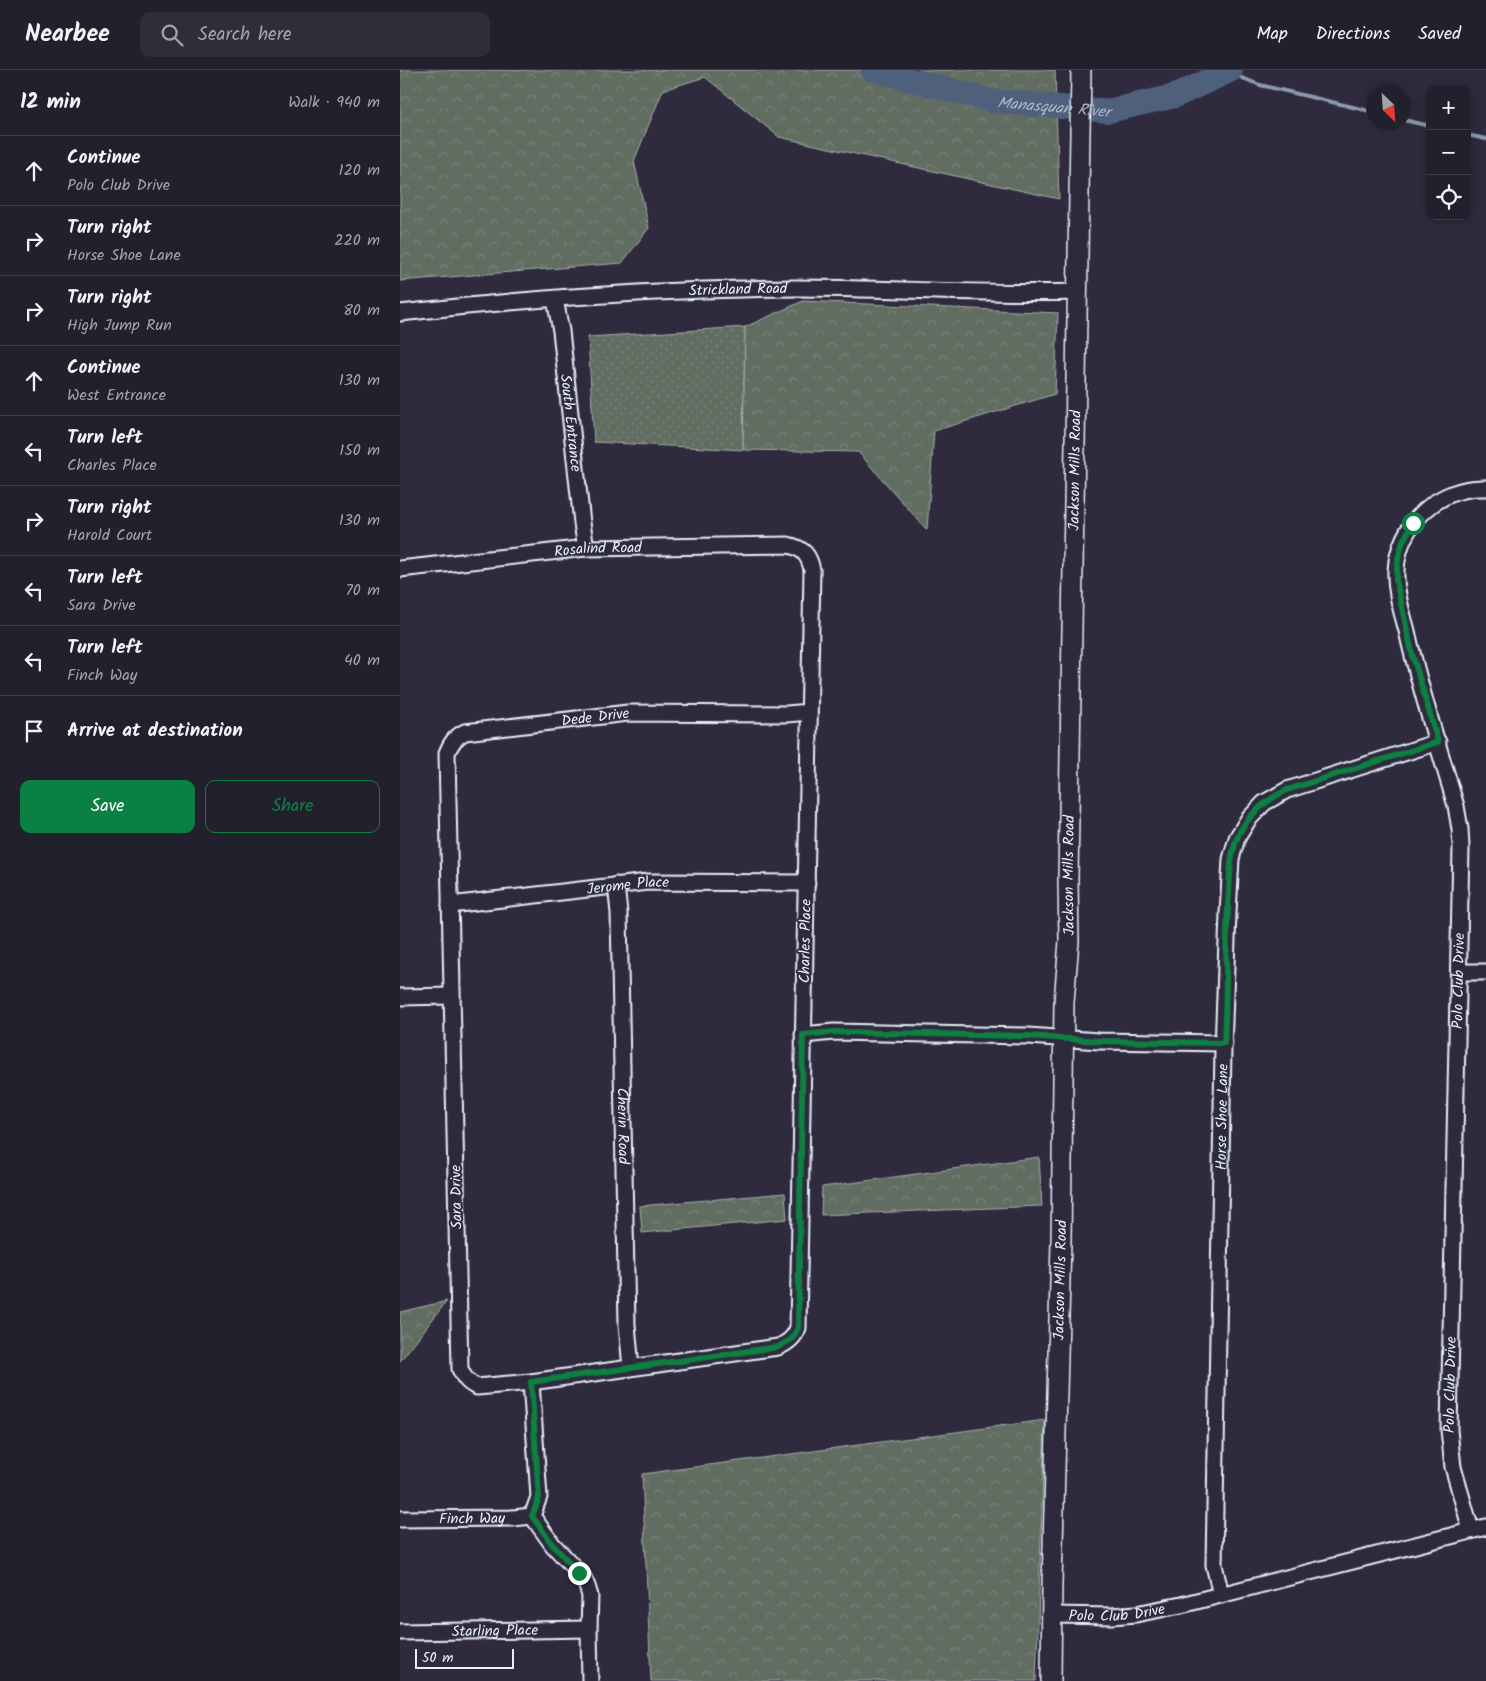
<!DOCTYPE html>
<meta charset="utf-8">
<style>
:root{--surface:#23202e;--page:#2f2d3a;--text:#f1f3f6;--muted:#a3a3aa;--line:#403e4a;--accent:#0b8043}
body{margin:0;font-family:Kalam,sans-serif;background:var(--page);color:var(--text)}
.controls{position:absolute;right:15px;top:15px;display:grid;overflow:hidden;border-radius:10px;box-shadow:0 2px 12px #0003}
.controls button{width:45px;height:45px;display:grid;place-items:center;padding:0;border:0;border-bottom:1px solid var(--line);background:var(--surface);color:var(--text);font:25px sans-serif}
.compass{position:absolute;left:966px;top:15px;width:45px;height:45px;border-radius:50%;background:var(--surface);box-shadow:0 2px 12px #0003;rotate:155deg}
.scale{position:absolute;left:15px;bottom:12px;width:99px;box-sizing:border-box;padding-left:5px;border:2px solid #e8f1f8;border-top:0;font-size:14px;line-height:18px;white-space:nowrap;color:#e8f1f8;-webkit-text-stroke:4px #2f2a3d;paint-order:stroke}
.stop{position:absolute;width:15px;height:15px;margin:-11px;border:4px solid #0b8043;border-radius:50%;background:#fff}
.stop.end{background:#0b8043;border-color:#fff;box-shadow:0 1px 5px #0008}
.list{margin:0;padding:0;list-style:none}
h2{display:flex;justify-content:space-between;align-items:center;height:65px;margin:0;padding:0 20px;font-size:21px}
h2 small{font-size:16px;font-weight:400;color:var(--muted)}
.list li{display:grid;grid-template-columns:32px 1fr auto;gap:15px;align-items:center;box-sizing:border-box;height:70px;padding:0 20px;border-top:1px solid var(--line)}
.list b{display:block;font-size:19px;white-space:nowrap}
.list p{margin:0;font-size:16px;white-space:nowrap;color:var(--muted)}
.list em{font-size:16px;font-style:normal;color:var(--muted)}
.actions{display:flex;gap:10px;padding:15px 20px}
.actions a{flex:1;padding:11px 0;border:1px solid var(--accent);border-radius:10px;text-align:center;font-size:18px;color:var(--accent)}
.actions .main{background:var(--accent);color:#fff}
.icon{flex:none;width:28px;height:28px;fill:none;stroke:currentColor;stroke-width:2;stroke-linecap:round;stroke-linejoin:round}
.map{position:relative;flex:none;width:1086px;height:1611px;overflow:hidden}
header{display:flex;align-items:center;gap:30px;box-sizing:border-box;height:70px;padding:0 25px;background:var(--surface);border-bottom:1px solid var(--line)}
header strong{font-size:24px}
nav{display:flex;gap:28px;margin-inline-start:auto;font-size:18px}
.search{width:350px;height:45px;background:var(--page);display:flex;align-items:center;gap:12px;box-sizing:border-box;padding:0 18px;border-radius:10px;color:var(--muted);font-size:19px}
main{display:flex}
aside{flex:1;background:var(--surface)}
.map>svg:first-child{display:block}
.grass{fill:url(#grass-dots);stroke:#a5afad}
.forest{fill:url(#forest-crowns);stroke:#a5afad}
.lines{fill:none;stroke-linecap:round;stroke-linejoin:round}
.stream{stroke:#8d9bad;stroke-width:4}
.river{stroke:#50617b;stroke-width:24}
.minor-casing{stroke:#e8f1f8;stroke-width:19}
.major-casing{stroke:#e8f1f8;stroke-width:22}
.minor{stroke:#2f2a3d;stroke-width:15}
.major{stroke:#2f2a3d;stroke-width:19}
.route{stroke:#0b8043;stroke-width:6}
.labels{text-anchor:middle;stroke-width:4;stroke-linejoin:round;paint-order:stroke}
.street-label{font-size:15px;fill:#e8f1f8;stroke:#2f2a3d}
.water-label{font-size:16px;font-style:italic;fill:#abb7c6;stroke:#2f2a3d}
</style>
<header>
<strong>Nearbee</strong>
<div class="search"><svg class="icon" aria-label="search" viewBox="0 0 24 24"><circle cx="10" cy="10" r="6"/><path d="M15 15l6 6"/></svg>Search here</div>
<nav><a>Map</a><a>Directions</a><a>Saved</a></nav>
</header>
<main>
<aside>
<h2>12 min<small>Walk · 940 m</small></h2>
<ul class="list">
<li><svg class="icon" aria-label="ahead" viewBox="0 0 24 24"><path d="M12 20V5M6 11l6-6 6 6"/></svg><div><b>Continue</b><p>Polo Club Drive</p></div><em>120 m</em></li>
<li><svg class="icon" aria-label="right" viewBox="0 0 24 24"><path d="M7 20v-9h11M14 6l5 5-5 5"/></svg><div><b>Turn right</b><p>Horse Shoe Lane</p></div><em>220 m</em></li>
<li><svg class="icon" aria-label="right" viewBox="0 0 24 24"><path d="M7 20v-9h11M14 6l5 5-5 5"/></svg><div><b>Turn right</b><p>High Jump Run</p></div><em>80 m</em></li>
<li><svg class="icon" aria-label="ahead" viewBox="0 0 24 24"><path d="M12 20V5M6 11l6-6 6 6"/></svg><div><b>Continue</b><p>West Entrance</p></div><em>130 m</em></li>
<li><svg class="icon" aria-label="left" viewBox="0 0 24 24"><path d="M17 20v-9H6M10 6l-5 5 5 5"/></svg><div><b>Turn left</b><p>Charles Place</p></div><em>150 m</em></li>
<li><svg class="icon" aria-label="right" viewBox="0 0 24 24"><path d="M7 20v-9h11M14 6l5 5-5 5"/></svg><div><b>Turn right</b><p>Harold Court</p></div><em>130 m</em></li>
<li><svg class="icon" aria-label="left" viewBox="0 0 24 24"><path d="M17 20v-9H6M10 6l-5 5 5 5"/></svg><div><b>Turn left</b><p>Sara Drive</p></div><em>70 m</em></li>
<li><svg class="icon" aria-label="left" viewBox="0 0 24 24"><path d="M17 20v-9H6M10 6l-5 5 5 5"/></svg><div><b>Turn left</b><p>Finch Way</p></div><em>40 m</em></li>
<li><svg class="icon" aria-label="arrive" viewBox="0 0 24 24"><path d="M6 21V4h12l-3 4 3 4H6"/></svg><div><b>Arrive at destination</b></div></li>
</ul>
<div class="actions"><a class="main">Save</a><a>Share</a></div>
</aside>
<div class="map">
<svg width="1086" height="1611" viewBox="0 0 1086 1611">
<defs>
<pattern id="grass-dots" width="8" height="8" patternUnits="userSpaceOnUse" patternTransform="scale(1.25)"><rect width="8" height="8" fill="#626d62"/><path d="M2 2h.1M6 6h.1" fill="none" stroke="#788279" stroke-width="1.8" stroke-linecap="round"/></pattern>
<pattern id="forest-crowns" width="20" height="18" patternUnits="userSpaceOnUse" patternTransform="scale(1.25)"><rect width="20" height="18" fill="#626d62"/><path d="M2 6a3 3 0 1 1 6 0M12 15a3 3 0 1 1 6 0" fill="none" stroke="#788279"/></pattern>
</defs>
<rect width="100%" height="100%" fill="#2f2a3d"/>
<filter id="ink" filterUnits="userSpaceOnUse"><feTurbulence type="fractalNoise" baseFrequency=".02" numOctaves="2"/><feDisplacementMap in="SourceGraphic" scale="10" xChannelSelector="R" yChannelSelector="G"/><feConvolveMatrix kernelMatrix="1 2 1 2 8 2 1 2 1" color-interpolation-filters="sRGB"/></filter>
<g filter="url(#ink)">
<path class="grass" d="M345 257 343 380 194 372 188 267Z"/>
<path class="forest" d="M0 0H655L659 129 379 67 305 7 263 20 234 91 249 158 222 193 0 211Z
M403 231 658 243 655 324 534 361 527 460 458 382 343 380 345 257Z
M639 1087 642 1136 421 1145 422 1117Z
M385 1123 387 1149 242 1163 240 1136Z
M47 1231 0 1291V1242Z
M645 1350 636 1611H251L242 1404Z"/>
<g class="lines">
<path class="stream" d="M827 2 860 15 974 42
M1004 50 1030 56
M1067 65 1086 69"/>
<path class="river" id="s1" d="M473 0 592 31 708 41 775 26 831 0"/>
<defs>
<g id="minor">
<path id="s2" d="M155 229 161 261 182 453 186 478"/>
<path id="s3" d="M0 243C132 228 264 219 397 218 490 218 584 225 677 222"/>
<path id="s4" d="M0 499 186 478 388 475C403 478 409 485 412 500L398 1258C394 1268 388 1273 378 1277L131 1312 77 1317C68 1313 64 1308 60 1299L47 683C51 673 55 667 65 662L228 643 387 644 409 642"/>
<path id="s5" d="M216 815 219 843 227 1255 231 1298"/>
<path id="s6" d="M50 835 248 812 407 813"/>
<path d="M1059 902H1086"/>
<path d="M0 927 52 926"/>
<path d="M403 965 434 962 628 966 699 971 824 973"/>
<path d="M131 1312 139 1427 132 1446"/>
<path d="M132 1446 153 1475 183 1507 187 1516 190 1526 189 1559 190 1611"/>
<path id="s7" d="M0 1449 113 1448 132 1446"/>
<path id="s8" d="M1071 1460 1053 1397 1049 1360 1061 777 1060 759 1056 736C1039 678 1020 620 1007 561 1002 542 995 521 996 501 998 454 1039 416 1086 418"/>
<path id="s9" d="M821 1525 814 1495 823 979 828 843 831 789 837 768 848 750 864 733 887 720 1038 672"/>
<path id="s10" d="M652 1545 712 1546 736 1544 781 1535 1086 1457"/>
<path id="s11" d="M0 1562 189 1559"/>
</g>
<g id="major">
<path id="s12" d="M651 1611 652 1514 661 1172 664 932 669 871 668 809 681 0"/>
</g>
</defs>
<use href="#minor" class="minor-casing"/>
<use href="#major" class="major-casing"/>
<use href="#minor" class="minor"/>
<use href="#major" class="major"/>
</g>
</g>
<g class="lines" filter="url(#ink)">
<path class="route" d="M179 1503 153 1475 132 1446 139 1428 131 1312 378 1277 392 1269 398 1258 403 965 434 962 628 966 699 971 824 973C827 923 825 873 829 823 830 802 830 779 841 760 852 741 868 729 887 720L1038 672 1012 583 996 510 998 489 1003 471 1013 453"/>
</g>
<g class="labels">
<g class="street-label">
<text dy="5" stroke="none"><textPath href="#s3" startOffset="339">Strickland Road</textPath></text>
<text dy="5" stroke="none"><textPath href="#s2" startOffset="125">South Entrance</textPath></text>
<text dy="5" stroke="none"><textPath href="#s12" startOffset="1211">Jackson Mills Road</textPath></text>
<text dy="5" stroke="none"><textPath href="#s4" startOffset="199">Rosalind Road</textPath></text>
<text dy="5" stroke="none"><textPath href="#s4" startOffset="2318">Dede Drive</textPath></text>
<text dy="5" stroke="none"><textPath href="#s12" startOffset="806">Jackson Mills Road</textPath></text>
<text dy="5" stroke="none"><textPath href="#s6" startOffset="179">Jerome Place</textPath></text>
<text transform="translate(405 871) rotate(-89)" y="5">Charles Place</text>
<text dy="5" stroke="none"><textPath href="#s8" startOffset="552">Polo Club Drive</textPath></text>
<text dy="5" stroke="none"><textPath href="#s9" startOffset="479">Horse Shoe Lane</textPath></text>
<text dy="5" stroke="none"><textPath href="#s5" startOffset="241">Cherin Road</textPath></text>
<text transform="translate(56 1127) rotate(-91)" y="5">Sara Drive</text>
<text dy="5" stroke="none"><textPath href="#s12" startOffset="401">Jackson Mills Road</textPath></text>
<text dy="5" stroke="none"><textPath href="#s8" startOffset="148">Polo Club Drive</textPath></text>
<text dy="5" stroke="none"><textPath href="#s7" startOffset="72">Finch Way</textPath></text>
<text dy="5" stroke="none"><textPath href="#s10" startOffset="65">Polo Club Drive</textPath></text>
<text dy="5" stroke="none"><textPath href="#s11" startOffset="95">Starling Place</textPath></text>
</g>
<g class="water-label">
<text dy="6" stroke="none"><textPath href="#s1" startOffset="185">Manasquan River</textPath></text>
</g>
</g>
</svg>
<div class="controls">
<button>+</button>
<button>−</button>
<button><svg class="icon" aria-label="locate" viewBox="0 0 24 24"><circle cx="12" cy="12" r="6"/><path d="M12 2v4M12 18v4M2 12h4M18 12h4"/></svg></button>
</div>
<svg class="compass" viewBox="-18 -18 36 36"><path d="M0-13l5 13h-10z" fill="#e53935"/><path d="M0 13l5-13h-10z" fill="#a3a3aa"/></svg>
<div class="scale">50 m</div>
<div class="stop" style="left:1013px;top:453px"></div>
<div class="stop end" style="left:179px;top:1503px"></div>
</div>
</main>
